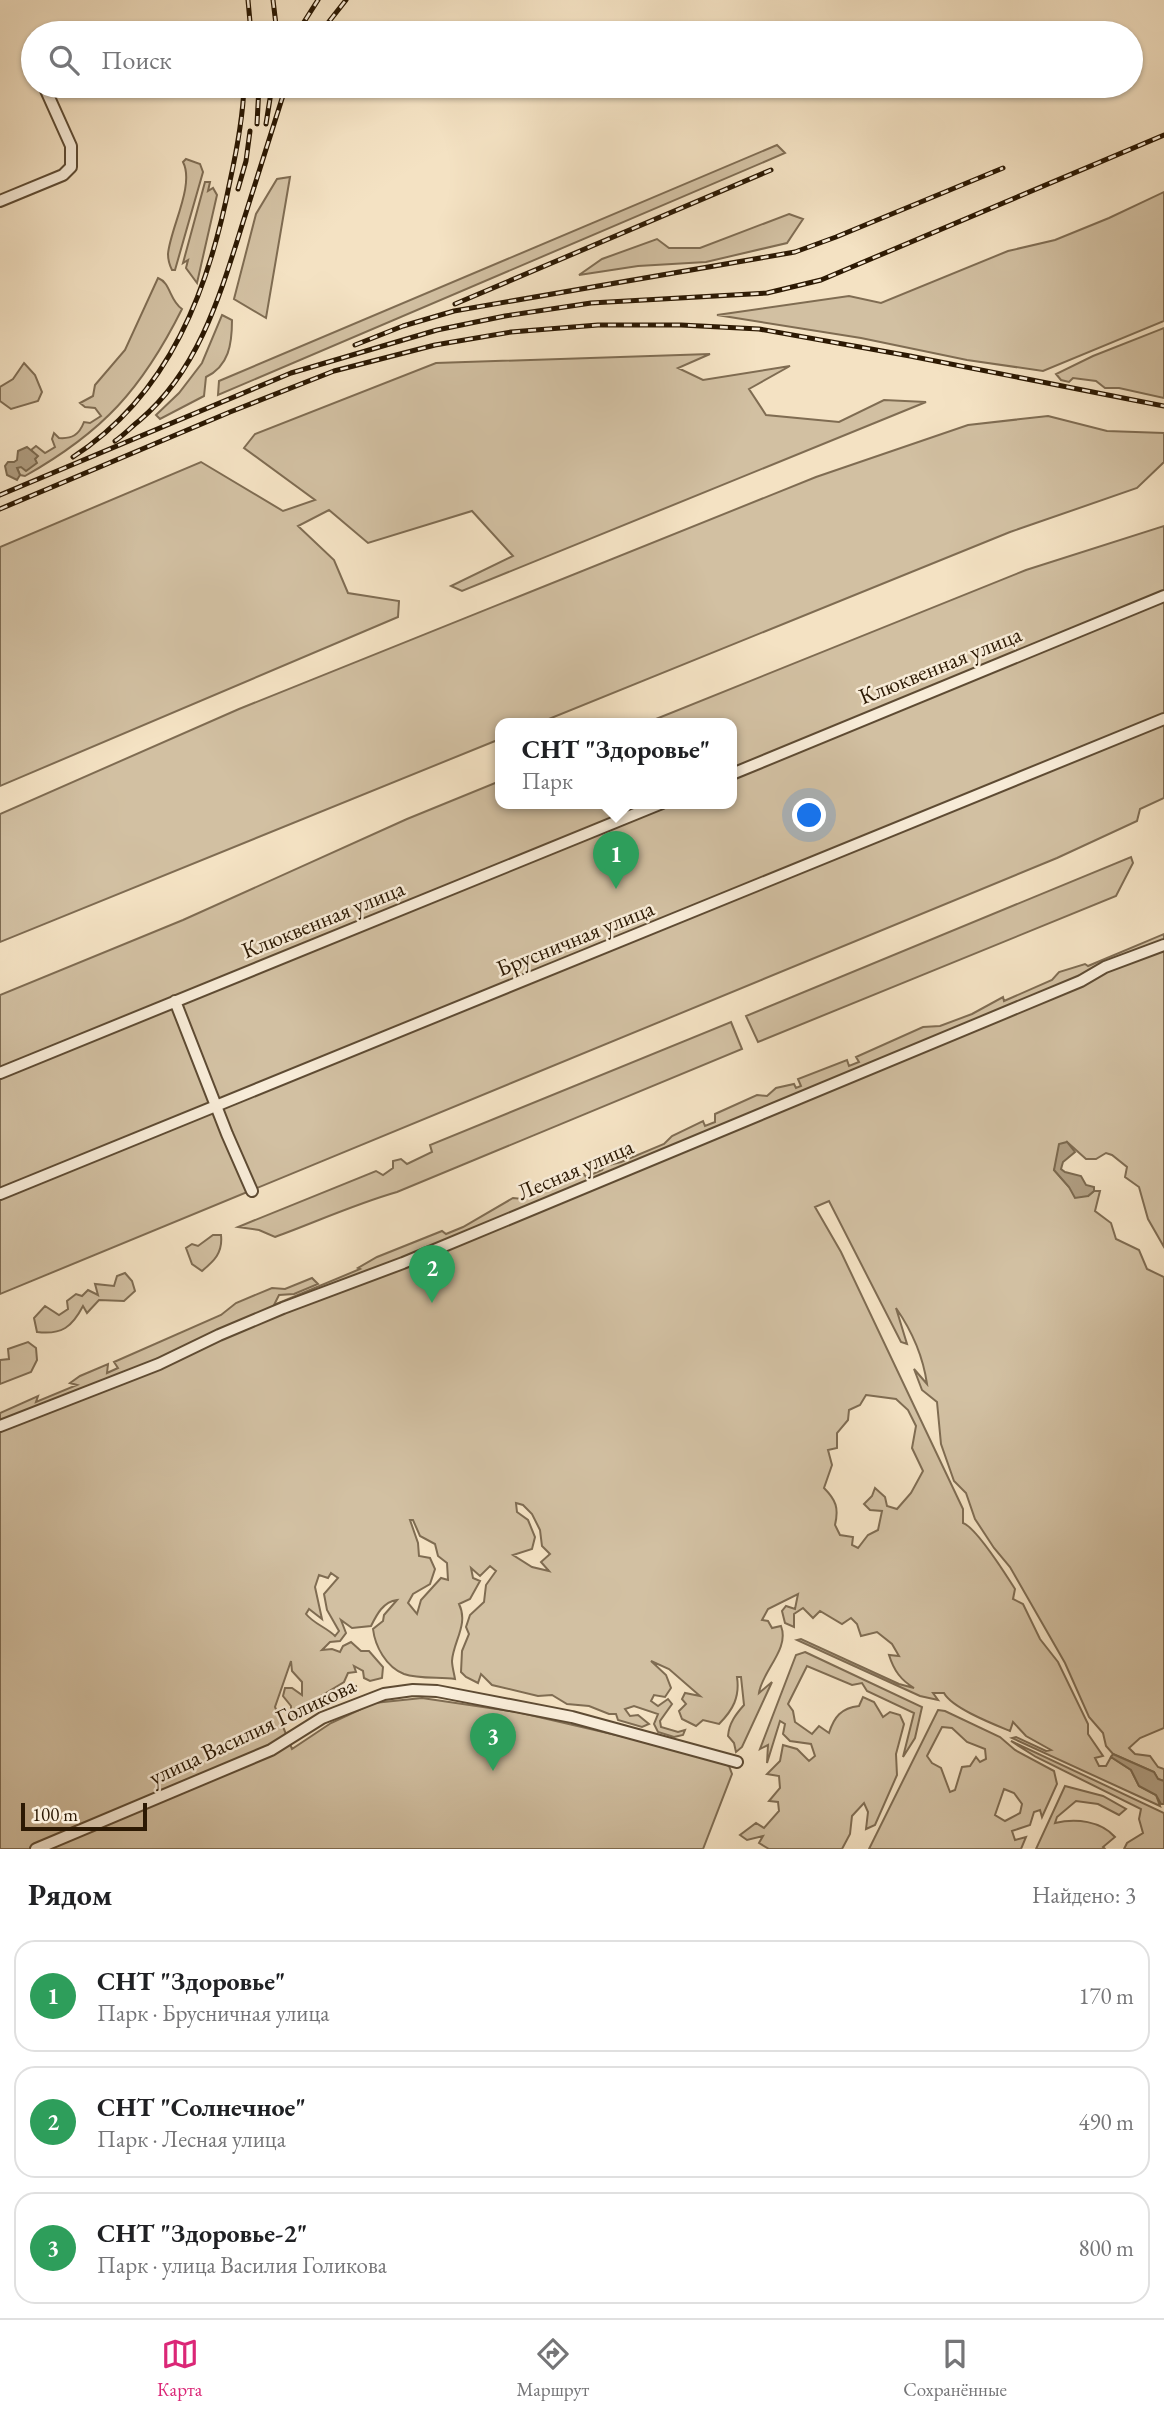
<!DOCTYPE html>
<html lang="ru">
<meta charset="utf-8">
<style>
:root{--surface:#fff;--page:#f6f6f6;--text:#202124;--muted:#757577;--line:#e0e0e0;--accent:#db2777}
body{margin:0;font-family:"EB Garamond",serif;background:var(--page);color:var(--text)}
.scale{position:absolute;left:21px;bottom:18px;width:126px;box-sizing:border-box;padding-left:7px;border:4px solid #2c1903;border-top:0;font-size:19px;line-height:24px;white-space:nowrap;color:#2c1903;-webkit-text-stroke:5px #f8ecd8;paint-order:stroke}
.you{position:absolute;left:810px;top:816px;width:24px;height:24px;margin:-18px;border:5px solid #fff;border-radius:50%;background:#1a73e8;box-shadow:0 0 0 10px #1a73e833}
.badge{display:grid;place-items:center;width:46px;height:46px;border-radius:50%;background:var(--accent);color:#fff;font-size:23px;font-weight:700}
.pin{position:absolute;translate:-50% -58px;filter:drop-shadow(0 2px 4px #0008)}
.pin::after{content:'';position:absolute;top:37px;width:24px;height:21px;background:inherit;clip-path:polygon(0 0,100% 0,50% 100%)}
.popup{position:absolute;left:495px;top:718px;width:242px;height:91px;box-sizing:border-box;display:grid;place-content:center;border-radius:14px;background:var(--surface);filter:drop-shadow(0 2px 5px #0005);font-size:23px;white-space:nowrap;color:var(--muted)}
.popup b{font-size:26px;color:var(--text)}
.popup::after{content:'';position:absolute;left:50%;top:100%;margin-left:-14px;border:14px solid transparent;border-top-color:var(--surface)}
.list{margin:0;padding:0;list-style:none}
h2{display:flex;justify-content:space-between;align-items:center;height:91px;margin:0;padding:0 28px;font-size:30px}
h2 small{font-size:23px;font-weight:400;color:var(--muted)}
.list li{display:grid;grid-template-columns:46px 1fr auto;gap:21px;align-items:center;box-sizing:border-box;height:112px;margin:0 14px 14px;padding:0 14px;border:2px solid var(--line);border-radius:21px}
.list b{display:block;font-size:26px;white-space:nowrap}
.list p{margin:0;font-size:23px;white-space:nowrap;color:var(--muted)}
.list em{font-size:23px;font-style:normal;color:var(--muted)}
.icon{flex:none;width:38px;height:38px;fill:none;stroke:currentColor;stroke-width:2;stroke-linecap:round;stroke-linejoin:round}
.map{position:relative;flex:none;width:1164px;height:1849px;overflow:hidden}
.search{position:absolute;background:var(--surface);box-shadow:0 2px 5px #0004;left:21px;right:21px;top:21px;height:77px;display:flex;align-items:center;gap:18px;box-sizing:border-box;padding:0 24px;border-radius:38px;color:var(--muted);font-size:26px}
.sheet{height:469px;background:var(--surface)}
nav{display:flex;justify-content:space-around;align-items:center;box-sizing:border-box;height:98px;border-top:2px solid var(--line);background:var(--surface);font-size:19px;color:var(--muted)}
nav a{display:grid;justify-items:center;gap:4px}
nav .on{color:var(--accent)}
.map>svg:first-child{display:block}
.green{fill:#d2c0a2;stroke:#7f6c52;stroke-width:2;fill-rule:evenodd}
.water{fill:#b09e82;stroke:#7b694f;stroke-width:2}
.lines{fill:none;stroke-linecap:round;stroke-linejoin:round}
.minor-casing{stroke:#5e4b33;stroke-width:14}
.minor{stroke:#f8ecd8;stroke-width:10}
.rail-casing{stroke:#2c1903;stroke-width:5}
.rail{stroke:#f8ecd8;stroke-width:2.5;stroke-dasharray:8;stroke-linecap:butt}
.labels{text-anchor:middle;stroke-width:5;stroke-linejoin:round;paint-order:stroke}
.street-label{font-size:23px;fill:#2c1903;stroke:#f8ecd8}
</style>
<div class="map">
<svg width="1164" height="1849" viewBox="0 0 1164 1849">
<rect width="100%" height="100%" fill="#f4e2c3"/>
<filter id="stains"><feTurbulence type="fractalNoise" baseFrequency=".00286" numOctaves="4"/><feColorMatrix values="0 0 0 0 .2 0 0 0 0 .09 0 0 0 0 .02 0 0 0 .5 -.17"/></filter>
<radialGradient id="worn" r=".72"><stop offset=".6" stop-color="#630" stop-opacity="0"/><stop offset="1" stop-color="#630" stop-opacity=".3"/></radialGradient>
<path class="green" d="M777 145 785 153 218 395 219 381Z
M186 159 200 164 203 172 175 270H172C170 266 168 259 168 254 170 229 195 185 183 162Z
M290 177 266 318 234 299 256 214 277 179Z
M205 182H210L208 191 213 188 217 195 197 283 186 268 188 260 183 263Z
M1164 192V321L1043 371 967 360 861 338 717 315 849 296 881 303 1008 251 1055 240 1109 218Z
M789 214 803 219 787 243 706 262 638 266 579 275 602 259 657 239 669 248H700Z
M158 278C171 283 169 300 182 309 142 389 103 432 25 476L20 475 17 468 35 459 37 456 31 450 36 446 45 453 55 447 52 439 54 433 59 438C72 439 79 435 84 422L90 423 101 416 95 408 85 407 80 403 93 396 95 385 125 350Z
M222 315 232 320C232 344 229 366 206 377L204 396 160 419 156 415 179 393 202 363Z
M1164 328V398L1119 388H1105L1096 381 1073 378 1069 382 1061 380 1056 374 1093 356Z
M710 354 678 368 703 380 790 366 749 389 766 415 839 422 884 400 926 402 462 591 451 586 513 556 472 511 368 543 329 510 298 526 334 560 348 593 399 601 398 617 0 786V547L201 462 283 511 315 500 244 448 255 434 436 363Z
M24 363 35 375 42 392 38 401 11 409 0 401V387L13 379Z
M1048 416 1107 431 1164 433V462L1137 488 1010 532 539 723H500V739L0 942V814L239 709 816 477 968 425Z
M1164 526V798L1140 809 1137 821 1057 858 0 1294V995L183 920 407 819 500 781V803H732V723H646L1026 570Z
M1131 857 1133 863 1116 896 758 1042 746 1016Z
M1164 934V1247L1148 1219 1139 1187 1125 1177 1127 1167 1112 1155 1106 1153 1096 1159H1086L1067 1142 1054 1170 1069 1187 1088 1196 1094 1191H1100L1095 1211 1111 1223 1116 1239 1139 1250 1147 1269 1164 1277V1728L1140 1738 1129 1748 1135 1754 1150 1756 1158 1767 1164 1769V1781L1158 1779 1154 1772 1113 1754 1106 1746 1103 1733 1089 1717 1065 1663 1010 1567 994 1548 975 1519 966 1493 954 1481 941 1444 937 1402 922 1390 914 1369 927 1384C923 1356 912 1331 896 1308L907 1344 901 1342 829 1201 815 1207 841 1252 963 1509V1523C977 1528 1006 1575 1015 1589L1013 1599 1023 1604 1040 1639 1058 1662 1088 1724V1734L1103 1756 1095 1758 1099 1766H1106L1111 1757 1131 1770 1139 1786 1156 1795 1160 1806 1012 1738 1016 1737 1046 1751 1051 1750 1026 1736 1013 1722 1010 1731C993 1724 952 1708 944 1693H933L938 1700 920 1696 797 1640 801 1639 899 1684 914 1688C901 1680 894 1671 889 1655L899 1656 892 1644 877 1632 861 1636 857 1624 851 1618 842 1624 820 1611 813 1618 803 1608 794 1614V1627L785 1623 782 1611 786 1606 795 1609 798 1594 768 1609 762 1620 768 1621 772 1628 781 1626C790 1649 762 1671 759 1693L772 1682 742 1747 736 1752 734 1743 728 1736C729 1723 736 1714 744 1705L741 1677H737C740 1697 733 1710 719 1724L703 1720 696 1726 682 1719 679 1711 686 1704 682 1699 685 1693 700 1696 669 1669 651 1661 666 1675 671 1688 665 1697 654 1695 651 1701 658 1706 668 1699 672 1704 660 1721 661 1727 678 1732 685 1730 683 1735 674 1737 658 1732 654 1724 658 1714 634 1706 625 1709 630 1716 638 1715 649 1724 642 1727 618 1720 616 1714H609L589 1706 567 1704 552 1695 538 1696 492 1685 481 1674 478 1683 466 1677 461 1672 462 1651 469 1634 466 1627 470 1615 484 1602 486 1585 496 1571 490 1566 480 1576 471 1568 473 1578 480 1581 470 1599 459 1604C469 1624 453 1642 452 1661 452 1666 454 1673 455 1679 439 1677 418 1679 404 1674 386 1667 375 1646 373 1629L383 1621 384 1615 397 1600C383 1602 377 1614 371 1626L352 1628 341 1620 346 1633 340 1641 330 1642 322 1650 332 1649 340 1652 343 1646 351 1642 361 1651H369L383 1667 382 1678 370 1681 364 1678 363 1671 354 1666 356 1672 348 1673 344 1682 316 1699 337 1688 356 1686 357 1691 310 1708 297 1718 291 1716V1706L283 1696 285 1688H292L302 1695V1682L292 1671 291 1661 275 1707 292 1749 331 1723 374 1703 422 1698 517 1712 711 1757 729 1766 732 1774 703 1849H0V1413L38 1396 36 1402 77 1385 70 1383 80 1376 108 1364 107 1373 118 1368 114 1362 221 1315 236 1303 272 1288 285 1289 312 1278 318 1284 294 1294 279 1295 274 1305 360 1269 358 1268 377 1257 442 1231 446 1234 463 1227 513 1198 523 1199 584 1174 586 1177 602 1170 605 1166 621 1162 664 1144 672 1136 703 1121 705 1126 715 1122V1114L757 1095 767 1096 776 1088 794 1084 796 1088 801 1086 798 1079 847 1060 849 1066 859 1062 856 1057 923 1027 940 1026 972 1014 1003 997 1004 1001 1052 980 1059 972 1085 964 1088 966ZM866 1395 896 1399 908 1410 916 1426 912 1448 923 1471 911 1493 897 1509 887 1506 885 1497 875 1488 872 1496 864 1504 870 1510 882 1511 878 1530 868 1535 858 1548 852 1545 853 1537 840 1535 835 1525C839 1508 836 1500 824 1488L832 1465 828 1450 837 1448V1433L848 1420 849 1410 860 1405ZM516 1503 523 1505 532 1514 540 1530 542 1546 550 1554 541 1562 549 1571 532 1567 513 1555 532 1549 535 1537 528 1520 517 1512ZM410 1520H413L420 1536 435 1544 438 1556 447 1563 448 1580 441 1578 421 1600 417 1614 408 1603 413 1594 430 1584 435 1569 430 1558 419 1556 418 1543ZM331 1573 338 1578 324 1594 327 1610 339 1631 335 1636C326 1627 314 1624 306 1614L309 1609 322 1619 315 1587 319 1575 328 1578Z
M731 1022 742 1049 397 1192C355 1204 316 1222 275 1237L259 1230 238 1227 376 1171 383 1175 393 1168V1161L401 1159 407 1164 432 1152 430 1145Z
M213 1235H221C223 1253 214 1261 202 1271L192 1264 186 1248 192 1244 198 1246Z
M125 1273 132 1281 135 1291 124 1301 99 1300 87 1313 83 1306C72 1327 62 1335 37 1332L34 1318 45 1306 59 1315 68 1309 67 1301 76 1294 82 1296 88 1290 98 1295 95 1284 114 1286 117 1276Z
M28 1342 36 1348 37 1360 31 1372 0 1384V1360L9 1359 8 1349Z
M805 1652 922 1707 915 1738 903 1757 914 1713 867 1691 862 1683 852 1685 807 1666 788 1704 793 1711 795 1722 812 1734 819 1726 829 1733C834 1717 841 1708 859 1706L863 1697 874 1702 883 1717 890 1712 900 1715 904 1724 896 1754 897 1775 875 1825 866 1829 868 1812 864 1803 852 1816 850 1834 842 1849H769L759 1843 763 1836 747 1840 740 1835 756 1823 764 1828 779 1811 778 1802 769 1801 780 1788 779 1776 767 1774 780 1761 783 1745 797 1749 809 1761 815 1756 811 1744 790 1741 783 1734 785 1724 780 1721 767 1763 768 1745 760 1749 796 1655Z
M938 1710 945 1711 1000 1737 1015 1750 1054 1771 1057 1784 1042 1817 1040 1810 1034 1812 1030 1825 1012 1831 1015 1840 1026 1837 1021 1849H869ZM942 1727 952 1728 967 1742 985 1749 986 1759 980 1762 976 1757 970 1766 962 1767 955 1790 950 1792 941 1768 932 1763 927 1756ZM1004 1789 1014 1793 1022 1804 1020 1813 1005 1821 995 1815Z
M1011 1741 1164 1813V1849H1124L1127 1843 1143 1833 1139 1819 1141 1809 1036 1757Z
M1065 1786 1103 1796 1126 1809 1119 1815 1098 1804 1076 1801 1057 1817 1055 1823C1076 1818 1101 1821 1115 1837L1103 1847 1105 1849H1036Z"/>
<path class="water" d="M27 447 38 456 35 459 37 463 26 471 21 467 17 468 20 475 17 480 7 475 5 466 8 462H14L17 460 18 451Z
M1067 1142 1075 1152 1063 1162 1061 1169 1065 1172 1081 1176 1086 1185 1094 1187V1191L1088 1196 1075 1198 1069 1187 1054 1170 1059 1144Z
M1113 1754 1154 1772 1158 1779 1164 1781V1804H1161L1156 1795 1139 1786 1131 1770 1111 1757Z"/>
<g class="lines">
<defs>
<path id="minor" d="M0 201 63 175 71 167V146L44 86
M732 774 1164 596
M175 1001 227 1134 252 1191
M0 1073 662 803
M0 1194 1164 719
M0 1426 159 1364 219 1335 283 1308 403 1263 1081 981 1105 967 1164 945
M36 1849 271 1750 322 1718 384 1694 413 1690 437 1691 572 1717 737 1762"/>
</defs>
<use href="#minor" class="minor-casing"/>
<use href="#minor" class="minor"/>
<defs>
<path id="rail" d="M248 0 251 33
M273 0 277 33
M297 33 318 0
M320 33 346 0
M257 124 259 86
M266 124 272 86
M238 189 246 161 250 131
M455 304 771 170
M355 345 403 326 454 311 795 252 836 237 1003 168
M115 441C124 435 131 427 140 420 200 369 221 292 244 219 258 175 272 130 286 86
M73 457C170 394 209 289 230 181 237 149 243 118 244 86
M0 495 291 373 437 330 505 316 591 303 767 293 821 280 1164 135
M0 509 230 412 334 371 435 345 511 332 598 325H681L759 329 910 356 1164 406"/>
</defs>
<use href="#rail" class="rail-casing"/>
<use href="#rail" class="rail"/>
</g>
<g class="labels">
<g class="street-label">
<text transform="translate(940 665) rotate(-22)" y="8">Клюквенная улица</text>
<text transform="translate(323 919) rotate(-22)" y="8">Клюквенная улица</text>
<text transform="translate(575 938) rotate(-22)" y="8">Брусничная улица</text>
<text transform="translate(575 1169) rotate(-23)" y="8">Лесная улица</text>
<text transform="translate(252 1731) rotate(-25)" y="8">улица Василия Голикова</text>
</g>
</g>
<rect width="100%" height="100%" filter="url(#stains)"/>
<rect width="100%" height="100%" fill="url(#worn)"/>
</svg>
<div class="scale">100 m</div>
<div class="you"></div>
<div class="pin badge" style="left:616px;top:889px;background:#2e9e5b">1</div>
<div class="popup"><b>СНТ &quot;Здоровье&quot;</b>Парк</div>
<div class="pin badge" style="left:432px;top:1303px;background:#2e9e5b">2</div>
<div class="pin badge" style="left:493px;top:1771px;background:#2e9e5b">3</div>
<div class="search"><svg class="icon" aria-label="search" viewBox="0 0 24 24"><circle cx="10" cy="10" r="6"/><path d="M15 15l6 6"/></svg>Поиск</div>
</div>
<section class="sheet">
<h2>Рядом<small>Найдено: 3</small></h2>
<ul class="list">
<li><span class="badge" style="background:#2e9e5b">1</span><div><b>СНТ &quot;Здоровье&quot;</b><p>Парк · Брусничная улица</p></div><em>170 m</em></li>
<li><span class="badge" style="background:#2e9e5b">2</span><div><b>СНТ &quot;Солнечное&quot;</b><p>Парк · Лесная улица</p></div><em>490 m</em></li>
<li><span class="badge" style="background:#2e9e5b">3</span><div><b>СНТ &quot;Здоровье-2&quot;</b><p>Парк · улица Василия Голикова</p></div><em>800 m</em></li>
</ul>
</section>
<nav>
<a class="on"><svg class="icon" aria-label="map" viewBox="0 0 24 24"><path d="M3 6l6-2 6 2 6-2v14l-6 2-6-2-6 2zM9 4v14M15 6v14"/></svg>Карта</a>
<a><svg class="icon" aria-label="directions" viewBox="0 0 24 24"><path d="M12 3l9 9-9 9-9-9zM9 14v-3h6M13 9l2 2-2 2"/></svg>Маршрут</a>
<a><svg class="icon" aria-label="saved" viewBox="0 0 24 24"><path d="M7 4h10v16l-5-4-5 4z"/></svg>Сохранённые</a>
</nav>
